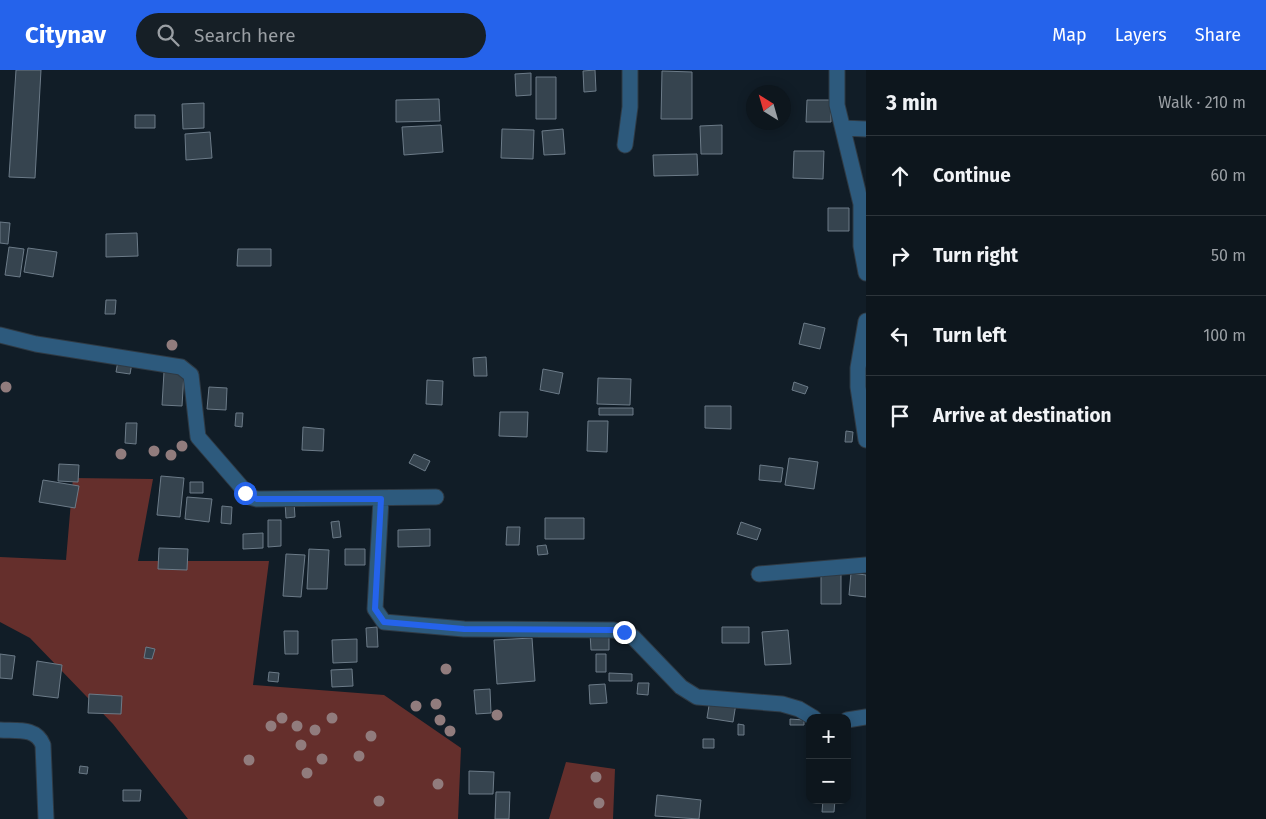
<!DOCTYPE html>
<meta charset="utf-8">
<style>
:root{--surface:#0d161d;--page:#161f26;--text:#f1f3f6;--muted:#9a9fa4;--line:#2d353b;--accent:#2563eb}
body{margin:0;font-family:"Fira Sans",sans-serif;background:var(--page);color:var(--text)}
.controls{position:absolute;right:15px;bottom:15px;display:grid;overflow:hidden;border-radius:10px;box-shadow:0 2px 12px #0003}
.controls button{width:45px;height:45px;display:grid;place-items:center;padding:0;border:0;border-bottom:1px solid var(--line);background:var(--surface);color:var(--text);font:25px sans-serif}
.compass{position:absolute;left:746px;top:15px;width:45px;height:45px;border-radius:50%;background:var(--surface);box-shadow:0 2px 12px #0003;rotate:323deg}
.stop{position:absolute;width:15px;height:15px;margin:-11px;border:4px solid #2563eb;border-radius:50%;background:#fff}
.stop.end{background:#2563eb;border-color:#fff;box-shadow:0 1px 5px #0008}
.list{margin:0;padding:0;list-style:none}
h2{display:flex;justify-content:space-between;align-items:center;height:65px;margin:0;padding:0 20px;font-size:21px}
h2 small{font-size:16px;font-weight:400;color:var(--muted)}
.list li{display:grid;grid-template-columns:32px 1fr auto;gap:15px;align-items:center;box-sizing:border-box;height:80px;padding:0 20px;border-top:1px solid var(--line)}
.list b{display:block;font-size:19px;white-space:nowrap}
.list em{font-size:16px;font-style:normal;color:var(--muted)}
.icon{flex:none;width:28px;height:28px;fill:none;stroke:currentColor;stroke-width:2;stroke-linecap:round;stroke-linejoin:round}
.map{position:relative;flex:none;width:866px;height:749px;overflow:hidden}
header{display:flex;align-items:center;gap:30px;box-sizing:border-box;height:70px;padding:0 25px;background:var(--accent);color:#fff}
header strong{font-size:24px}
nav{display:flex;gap:28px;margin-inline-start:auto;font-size:18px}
.search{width:350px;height:45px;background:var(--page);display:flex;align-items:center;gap:12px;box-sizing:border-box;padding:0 18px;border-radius:28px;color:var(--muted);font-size:19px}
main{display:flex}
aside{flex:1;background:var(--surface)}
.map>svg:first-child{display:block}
.green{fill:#652f2c}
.building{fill:#36444f;stroke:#6c7b88}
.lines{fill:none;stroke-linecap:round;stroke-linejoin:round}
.street-casing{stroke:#2f3a44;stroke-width:17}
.street{stroke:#2d5a7d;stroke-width:15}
.tree{fill:#917c7d}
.route{stroke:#2563eb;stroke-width:6}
</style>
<header>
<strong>Citynav</strong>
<div class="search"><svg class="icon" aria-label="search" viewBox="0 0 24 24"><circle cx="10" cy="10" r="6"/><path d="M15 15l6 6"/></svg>Search here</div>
<nav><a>Map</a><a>Layers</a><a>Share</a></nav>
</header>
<main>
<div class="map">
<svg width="866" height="749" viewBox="0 0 866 749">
<rect width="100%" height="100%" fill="#111d27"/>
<path class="green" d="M73 408 153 409 138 491H269L253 615 384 625 461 678 458 749H188L113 654 30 568 0 552V487L66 490Z
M566 692 615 699 613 749H549Z"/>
<path class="building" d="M16 0H41L35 108 9 107Z
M595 0 596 21 584 22 583 1Z
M662 1 692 2V49H661Z
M531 3V25L516 26 515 4Z
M536 7H556V49H536Z
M439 29 440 51 396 52V30Z
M807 30H831V52H806Z
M204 33V58L183 59 182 34Z
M135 45H155V58H135Z
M441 55 443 82 404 85 402 57Z
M722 55V84H701L700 56Z
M502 59 534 60 533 89 501 88Z
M563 59 565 84 544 85 542 61Z
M210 62 212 88 186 90 185 64Z
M794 81H824L823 109 793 108Z
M697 84 698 105 654 106 653 85Z
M828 138H849V161H828Z
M0 152 10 153 8 174 0 173Z
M137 163 138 186 106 187V164Z
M9 177 24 179 20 207 5 205Z
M28 178 57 182 53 207 24 202Z
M238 179H271V196H237Z
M106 230H116L115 244H105Z
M804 253 825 258 820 279 799 274Z
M486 287 487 306H474L473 288Z
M118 291 132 293 130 304 116 302Z
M543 299 563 303 559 324 540 320Z
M164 302 184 303 182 336 162 335Z
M598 308 631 309 630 335 597 334Z
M427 310 443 311 442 335 426 334Z
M794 312 808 317 805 324 792 320Z
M209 317 227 318 226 340 207 339Z
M705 336H731V359L705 358Z
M599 338H633V345H599Z
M500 342H528L527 367 499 366Z
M236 343H243L242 357 235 356Z
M588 351H608L607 382 587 381Z
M126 353H137L136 374 125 373Z
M303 357 324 359 323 381 302 380Z
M846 361 853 362 852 372H845Z
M414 384 430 391 425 401 409 393Z
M789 388 818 392 814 419 785 415Z
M59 394 79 395 78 412 58 411Z
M760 395 783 398 781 412 759 410Z
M161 406 184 408 180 447 157 445Z
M43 410 79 416 75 438 39 432Z
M190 412H203V423H190Z
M187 427 212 429 209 452 185 449Z
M285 432H294L295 447 286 448Z
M222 436 232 437 231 454 221 453Z
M545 448H584V469H545Z
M268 450H281V476L268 477Z
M339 451 341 467 333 468 331 452Z
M741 452 761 459 757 470 737 464Z
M507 457H520L519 475H506Z
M430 459V476L398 477V460Z
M263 463V478L243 479V464Z
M546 475 548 484 538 485 537 476Z
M159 478 188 479 187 500 158 499Z
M309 479 329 480 327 519H307Z
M345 479H365V495H345Z
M286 484 305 485 301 527 283 526Z
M821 502 841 503V534H821Z
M851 503 866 505V527L849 525Z
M377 557 378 577H367L366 558Z
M722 557H749V573H722Z
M788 560 791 594 765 595 762 562Z
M284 561H298V584H285Z
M590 563H609V580H591Z
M532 568 535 611 497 614 494 570Z
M357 569V592L333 593 332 570Z
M146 577 155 579 152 589 144 588Z
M0 584 15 586 12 609 0 608Z
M596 584H606V602H596Z
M37 591 62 595 58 628 33 625Z
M352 599 353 616 332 617 331 600Z
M269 602 279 603 278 612 268 611Z
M609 603 632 604V611H609Z
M638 613H649L648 625 637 624Z
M605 614 607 633 590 634 589 615Z
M490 619 491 643 476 644 474 620Z
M711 623 737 627 733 652 707 648Z
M89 624 122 626 121 644 88 643Z
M790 649 804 650V655H790Z
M738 654 744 655V665H738Z
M703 669H714V678H703Z
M80 696 88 697 87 704 79 703Z
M469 701 494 702 493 724H469Z
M123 720H141L140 731H123Z
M496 722H510L509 749H495Z
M657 725 701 730 699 749 655 746Z
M823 730H835L834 742H822Z"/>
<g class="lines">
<defs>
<path id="street" d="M837 0V35L861 134V176L866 203
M843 58 866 59
M625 75 630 37V0
M866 251 858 298V317L866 370
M0 265 36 274 181 297 191 305 198 367 250 427 257 429 436 427
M381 429 375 539 384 552 464 559 614 560 633 567 681 617 697 627 782 634 799 639 814 648
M759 504 866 495
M847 650 866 647
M0 660C17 661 36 657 43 675L46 749"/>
</defs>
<use href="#street" class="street-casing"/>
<use href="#street" class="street"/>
</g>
<g class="tree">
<circle cx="172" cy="275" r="5.5"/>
<circle cx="6" cy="317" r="5.5"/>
<circle cx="182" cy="376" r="5.5"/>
<circle cx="154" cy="381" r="5.5"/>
<circle cx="121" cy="384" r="5.5"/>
<circle cx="171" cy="385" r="5.5"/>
<circle cx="446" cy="599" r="5.5"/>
<circle cx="436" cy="634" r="5.5"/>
<circle cx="416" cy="636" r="5.5"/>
<circle cx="497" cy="645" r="5.5"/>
<circle cx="282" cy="648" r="5.5"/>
<circle cx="332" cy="648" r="5.5"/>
<circle cx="440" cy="650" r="5.5"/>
<circle cx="271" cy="656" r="5.5"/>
<circle cx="297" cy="656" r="5.5"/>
<circle cx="315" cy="660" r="5.5"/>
<circle cx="450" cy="661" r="5.5"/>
<circle cx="371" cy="666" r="5.5"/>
<circle cx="301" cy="675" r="5.5"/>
<circle cx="359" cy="686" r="5.5"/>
<circle cx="322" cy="689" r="5.5"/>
<circle cx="249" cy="690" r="5.5"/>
<circle cx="307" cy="703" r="5.5"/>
<circle cx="596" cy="707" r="5.5"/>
<circle cx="438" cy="714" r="5.5"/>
<circle cx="379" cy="731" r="5.5"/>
<circle cx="599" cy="733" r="5.5"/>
</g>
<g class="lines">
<path class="route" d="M245 423 257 429H381L375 539 384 552 464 559 614 560 624 562"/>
</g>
</svg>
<div class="controls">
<button>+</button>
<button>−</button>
</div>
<svg class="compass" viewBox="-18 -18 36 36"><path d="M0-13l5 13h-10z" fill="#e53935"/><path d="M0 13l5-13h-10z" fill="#9a9fa4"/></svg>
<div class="stop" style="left:245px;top:423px"></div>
<div class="stop end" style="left:624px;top:562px"></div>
</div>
<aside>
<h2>3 min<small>Walk · 210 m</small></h2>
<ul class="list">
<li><svg class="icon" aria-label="ahead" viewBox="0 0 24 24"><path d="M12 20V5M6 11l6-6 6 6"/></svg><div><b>Continue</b></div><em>60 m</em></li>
<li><svg class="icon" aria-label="right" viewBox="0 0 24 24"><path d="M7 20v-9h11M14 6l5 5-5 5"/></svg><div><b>Turn right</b></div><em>50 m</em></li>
<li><svg class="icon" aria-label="left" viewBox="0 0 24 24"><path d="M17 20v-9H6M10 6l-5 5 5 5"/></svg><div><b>Turn left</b></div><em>100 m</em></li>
<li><svg class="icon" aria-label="arrive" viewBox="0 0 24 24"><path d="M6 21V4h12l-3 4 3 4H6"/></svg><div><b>Arrive at destination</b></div></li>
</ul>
</aside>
</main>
